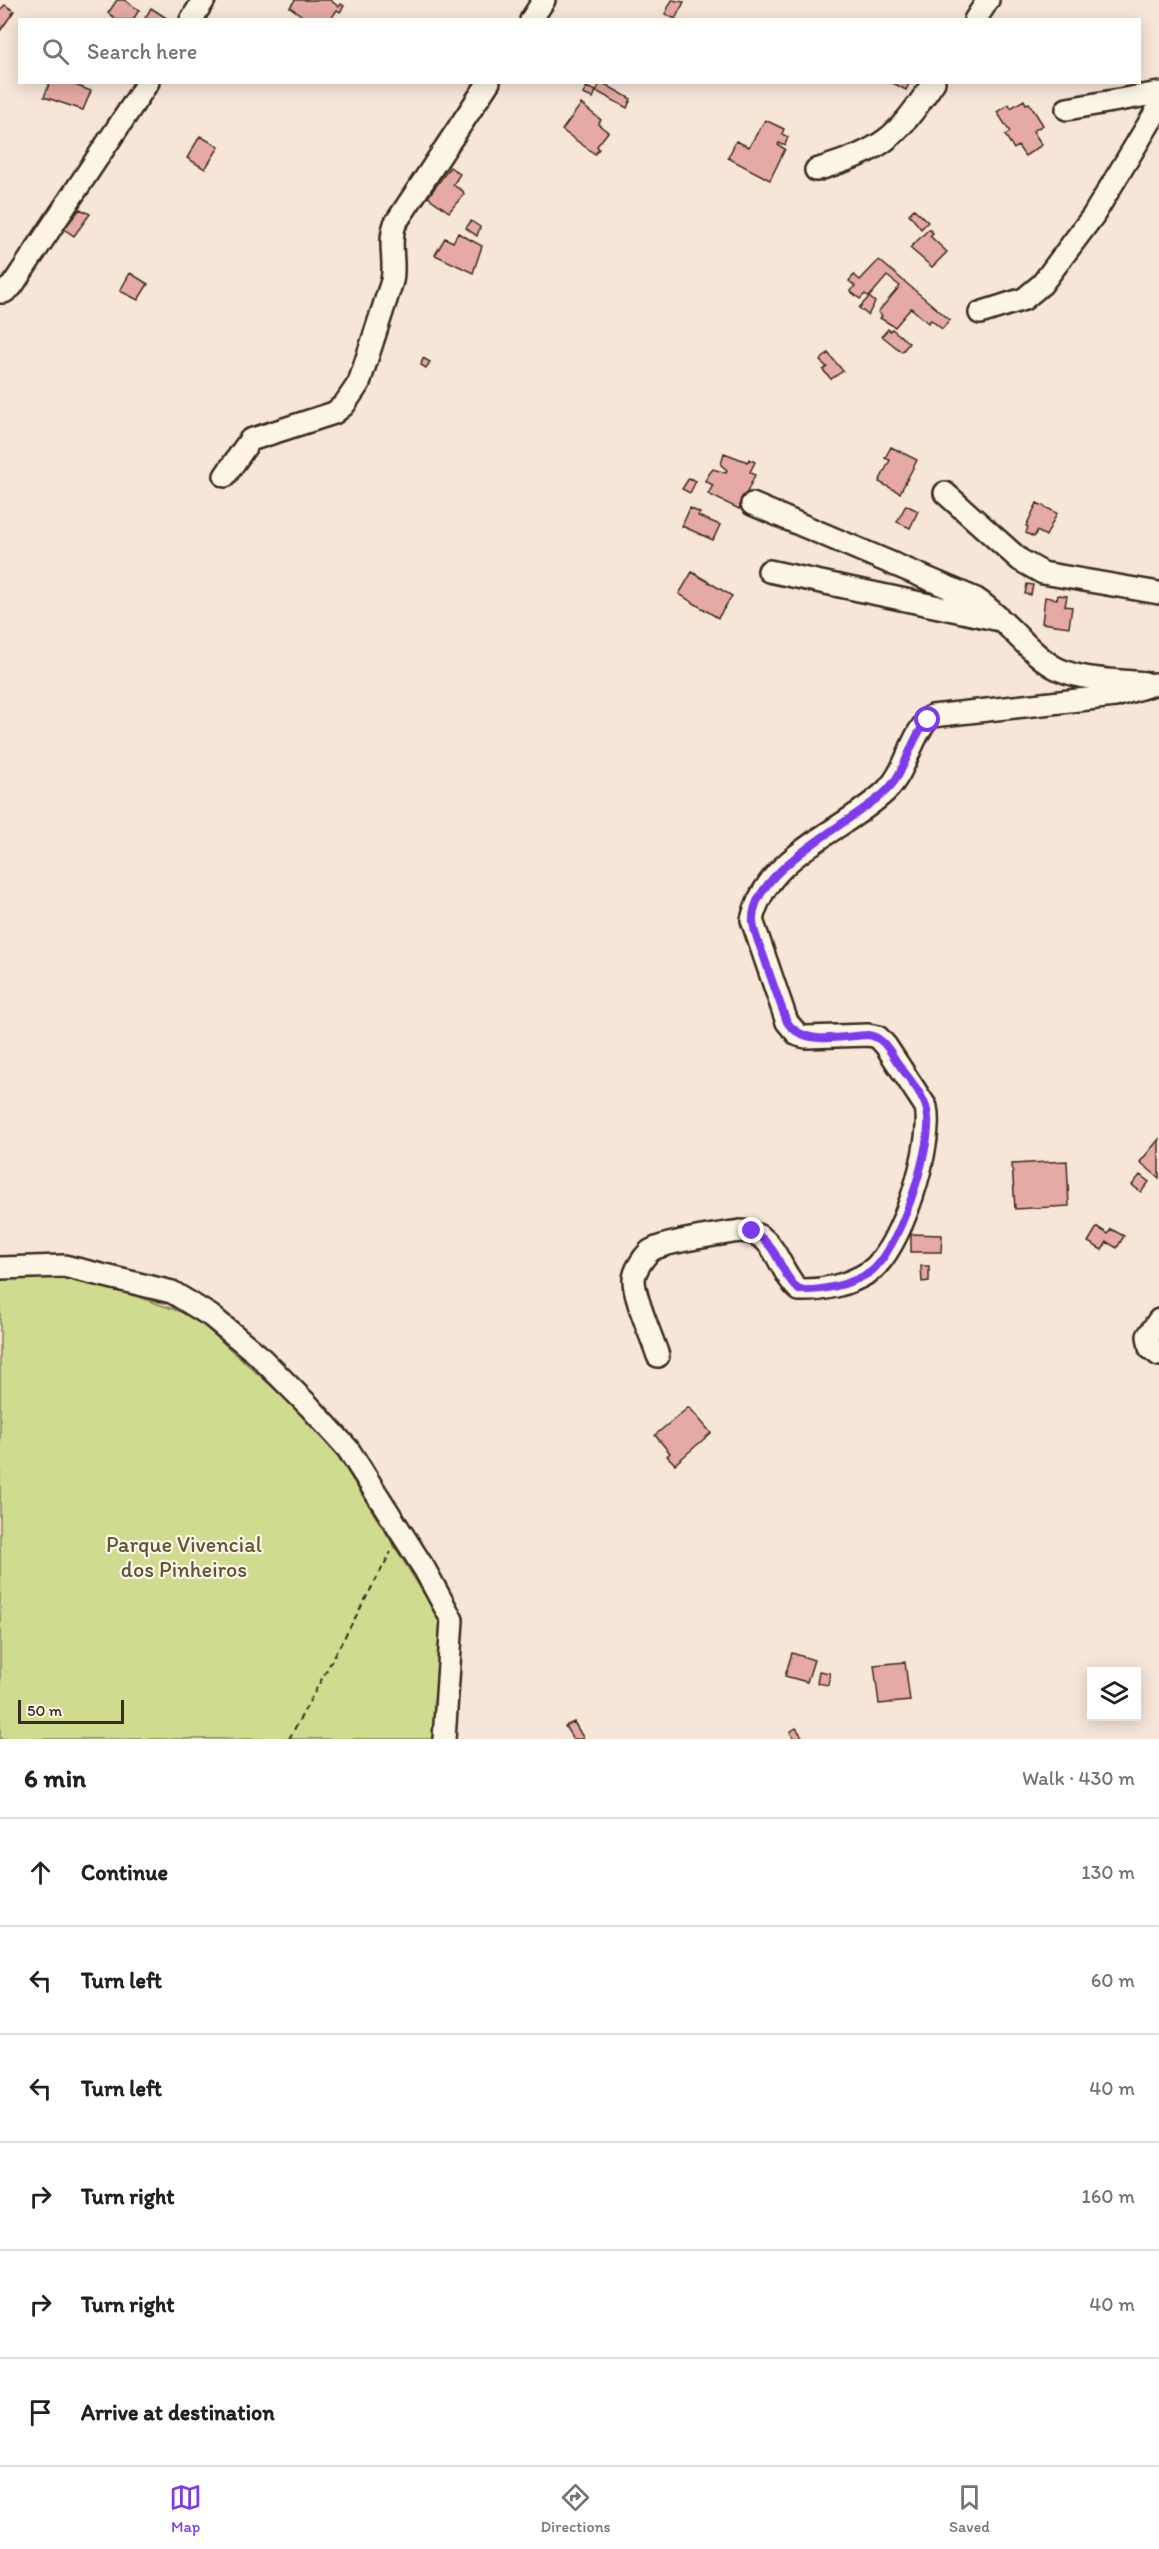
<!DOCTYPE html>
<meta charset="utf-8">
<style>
:root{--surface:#fff;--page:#f2f2f2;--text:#202124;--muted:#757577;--line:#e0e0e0;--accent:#7c3aed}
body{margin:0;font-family:Itim,sans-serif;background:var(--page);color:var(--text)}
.controls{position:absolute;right:18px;bottom:18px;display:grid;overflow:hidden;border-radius:0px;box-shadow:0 3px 15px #0003}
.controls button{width:54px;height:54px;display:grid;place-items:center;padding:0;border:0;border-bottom:2px solid var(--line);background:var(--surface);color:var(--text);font:30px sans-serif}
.scale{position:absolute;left:18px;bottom:15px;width:106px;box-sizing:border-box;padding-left:6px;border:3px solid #3b2a1e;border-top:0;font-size:16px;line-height:21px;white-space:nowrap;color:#3b2a1e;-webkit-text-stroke:4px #fcf5e5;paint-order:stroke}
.stop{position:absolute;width:18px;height:18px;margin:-14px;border:4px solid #7c3aed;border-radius:50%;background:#fff}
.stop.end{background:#7c3aed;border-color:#fff;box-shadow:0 2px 6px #0008}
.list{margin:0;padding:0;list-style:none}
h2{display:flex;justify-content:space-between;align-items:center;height:78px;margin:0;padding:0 24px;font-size:26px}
h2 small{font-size:20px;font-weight:400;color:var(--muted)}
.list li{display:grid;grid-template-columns:39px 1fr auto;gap:18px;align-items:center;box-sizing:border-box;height:108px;padding:0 24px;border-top:2px solid var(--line)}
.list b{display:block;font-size:22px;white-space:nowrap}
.list em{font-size:20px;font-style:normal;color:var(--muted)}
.icon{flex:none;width:33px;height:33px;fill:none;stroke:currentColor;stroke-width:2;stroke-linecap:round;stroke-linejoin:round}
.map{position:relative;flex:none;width:1159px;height:1739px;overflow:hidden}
.search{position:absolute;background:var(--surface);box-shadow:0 3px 15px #0003;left:18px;right:18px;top:18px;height:66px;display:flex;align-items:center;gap:15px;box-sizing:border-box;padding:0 21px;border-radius:0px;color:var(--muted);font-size:22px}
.sheet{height:726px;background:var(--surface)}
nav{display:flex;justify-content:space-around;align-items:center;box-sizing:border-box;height:84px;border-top:2px solid var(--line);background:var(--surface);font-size:16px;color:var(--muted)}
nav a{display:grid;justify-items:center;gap:3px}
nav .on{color:var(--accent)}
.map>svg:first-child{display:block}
.green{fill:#cfdb8e;stroke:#858256;stroke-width:1.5}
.building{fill:#e5aaa3;stroke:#3b2a1e;stroke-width:1.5}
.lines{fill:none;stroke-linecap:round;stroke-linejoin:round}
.minor-casing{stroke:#3b2a1e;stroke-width:26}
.path{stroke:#3b2a1e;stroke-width:2;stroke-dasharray:6 4.5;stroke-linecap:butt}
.minor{stroke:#fcf5e5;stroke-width:21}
.route{stroke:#7c3aed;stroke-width:8}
.labels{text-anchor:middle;stroke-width:4.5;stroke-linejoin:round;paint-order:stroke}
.park-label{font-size:22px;fill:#60563a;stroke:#fcf5e5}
</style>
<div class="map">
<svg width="1159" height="1739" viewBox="0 0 1159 1739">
<rect width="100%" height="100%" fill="#f7e6d8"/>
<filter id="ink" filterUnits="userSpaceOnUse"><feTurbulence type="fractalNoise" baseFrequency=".0167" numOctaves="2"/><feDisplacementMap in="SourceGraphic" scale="12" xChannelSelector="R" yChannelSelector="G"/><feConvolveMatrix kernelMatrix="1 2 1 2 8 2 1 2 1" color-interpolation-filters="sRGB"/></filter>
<g filter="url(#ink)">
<path class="green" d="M77 1276 193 1316 322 1431 443 1624 435 1739H0V1277Z"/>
<path class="building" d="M117 0H124L139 10 133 20H118L108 13Z
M295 0H330L339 7 341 4 344 6 340 12 337 10 330 20H308L290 7Z
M672 0 684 2 675 19 665 14Z
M5 5 14 11 0 31V10Z
M151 8 168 19V20H144Z
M50 82H67L91 91 83 110 44 97Z
M601 82 631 99 627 108 596 91Z
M891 82H910L906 90Z
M586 87 596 91 593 98 583 94Z
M1024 100 1026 104 1029 103 1043 125 1033 131 1042 145 1025 156 1018 146 1014 149 1005 135 1010 132 997 112 1009 104 1011 108Z
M581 104 601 120 598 124 608 132 597 146 599 149 595 154 562 130Z
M765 120 784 129 782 134 788 137 785 145 779 143 778 145 785 149 770 180 728 158 736 141 749 147Z
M200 136 219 147 205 169 187 158Z
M450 167 460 174 453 185 463 191 464 194 449 212 428 197Z
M80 209 90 214 74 236 64 229Z
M914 209 928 222 921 229 909 214Z
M471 221 480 227 477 236 466 228Z
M929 229 933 233 930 236 947 252 932 267 910 248Z
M458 233 482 246 473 273 435 255 445 238 453 242Z
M879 260 950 320 942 329 931 320 928 323 911 308 895 327 880 318 882 316 878 312 900 286 887 276 869 297 865 294 860 299 850 291 855 286 849 281 854 275 860 280Z
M130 273 148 284 138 300 120 291Z
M869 297 875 302 868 315 859 308Z
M888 329 890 331 892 329 909 343 902 352 882 336Z
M828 353 843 371 831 379 823 370 827 367 820 361Z
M423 358 430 362 426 368 421 365Z
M891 447 917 460 900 493 879 482 890 460 885 458Z
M724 453 748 462 749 459 755 462 750 472 755 475 739 509 708 494 713 485 705 481 709 474 713 469 726 473 727 470 721 465Z
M689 478 696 481 690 493 682 489Z
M1037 503 1057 513 1046 536 1037 531 1034 537 1026 533 1028 527 1026 526Z
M906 505 918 511 910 528 897 522Z
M690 508 700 513 698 516 720 525 713 540 682 526Z
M692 572 732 596 718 618 679 594Z
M1027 584 1033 585 1031 595 1025 594Z
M1058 595 1067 596 1065 606 1072 607 1069 627 1042 623 1045 597 1057 599Z
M1159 1139V1178L1140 1162Z
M1067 1161 1069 1206 1015 1209 1012 1164Z
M1140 1175 1149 1182 1141 1192 1132 1185Z
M1097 1227 1108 1234 1111 1229 1124 1236 1117 1248 1107 1242 1102 1250 1088 1242Z
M911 1234 942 1235 941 1252H911Z
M921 1266H929V1281L922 1282Z
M689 1407 711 1433 675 1464 667 1456 670 1453 655 1435Z
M792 1653 814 1660 807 1682 785 1676Z
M905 1662 910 1701 879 1704 874 1665Z
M819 1671 830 1673 828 1685 817 1683Z
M574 1722 584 1739H573L565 1726Z
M796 1728 803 1738 802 1739H794L790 1732Z"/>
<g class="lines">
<defs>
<path id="minor" d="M191 20 204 0
M531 20 544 0
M975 20 988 0
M1067 109 1159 93
M816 170C883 149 894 141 934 82
M0 292H4L12 286 148 82
M980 313 1024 299 1042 284 1093 216 1159 107
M225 476 250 440 334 413 344 405 359 383 392 281C396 262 388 243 395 224L489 82
M945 493 1020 560 1043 573 1159 593
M752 504 976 599C1004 617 1031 656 1058 669 1084 681 1117 680 1145 683
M769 571 1000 620
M0 1268 64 1266 172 1292 211 1316 257 1354 309 1406 348 1449 425 1570 452 1620 444 1739
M1159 1320 1148 1336 1150 1348 1159 1355
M658 1356C652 1337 634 1298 634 1280 634 1271 643 1258 649 1252 660 1242 722 1234 740 1231 778 1232 776 1269 799 1290 822 1291 849 1285 869 1272 901 1251 934 1143 926 1107L886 1046 878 1037 868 1035 806 1037 798 1035 787 1022 752 920C767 854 843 832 886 791 908 770 910 734 932 716L1115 696 1154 684"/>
</defs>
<use href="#minor" class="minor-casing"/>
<path class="path" d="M289 1739 391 1552"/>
<use href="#minor" class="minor"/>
</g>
</g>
<g class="lines" filter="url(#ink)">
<path class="route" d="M752 1231C781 1248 777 1270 799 1290 822 1291 849 1285 869 1273 898 1254 931 1151 928 1117 927 1097 908 1078 897 1062 889 1050 883 1037 868 1035 841 1036 804 1047 787 1022 779 1000 771 979 764 957 760 946 754 934 753 922 749 871 855 821 886 791 907 771 909 740 928 720"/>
</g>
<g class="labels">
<g class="park-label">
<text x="184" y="1552">Parque Vivencial<tspan x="184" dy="25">dos Pinheiros</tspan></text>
</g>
</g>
</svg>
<div class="controls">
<button><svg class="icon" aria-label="layers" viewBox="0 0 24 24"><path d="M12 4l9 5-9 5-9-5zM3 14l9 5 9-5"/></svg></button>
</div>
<div class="scale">50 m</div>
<div class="stop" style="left:928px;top:720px"></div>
<div class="stop end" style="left:752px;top:1231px"></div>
<div class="search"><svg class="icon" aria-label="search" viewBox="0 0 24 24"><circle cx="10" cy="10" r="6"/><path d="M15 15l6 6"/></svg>Search here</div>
</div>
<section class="sheet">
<h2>6 min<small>Walk · 430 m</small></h2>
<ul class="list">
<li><svg class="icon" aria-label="ahead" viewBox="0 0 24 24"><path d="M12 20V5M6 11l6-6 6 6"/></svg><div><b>Continue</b></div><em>130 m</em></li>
<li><svg class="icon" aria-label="left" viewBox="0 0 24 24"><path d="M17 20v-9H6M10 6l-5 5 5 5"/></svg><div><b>Turn left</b></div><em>60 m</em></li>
<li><svg class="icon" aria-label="left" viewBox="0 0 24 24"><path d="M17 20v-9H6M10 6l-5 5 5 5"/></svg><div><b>Turn left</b></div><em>40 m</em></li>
<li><svg class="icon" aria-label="right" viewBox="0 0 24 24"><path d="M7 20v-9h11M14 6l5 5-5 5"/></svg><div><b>Turn right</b></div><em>160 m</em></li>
<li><svg class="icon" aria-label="right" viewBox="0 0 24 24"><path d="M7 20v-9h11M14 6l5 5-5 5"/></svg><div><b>Turn right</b></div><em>40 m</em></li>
<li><svg class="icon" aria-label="arrive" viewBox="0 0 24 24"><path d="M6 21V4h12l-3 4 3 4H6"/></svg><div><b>Arrive at destination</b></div></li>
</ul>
</section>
<nav>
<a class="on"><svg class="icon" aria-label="map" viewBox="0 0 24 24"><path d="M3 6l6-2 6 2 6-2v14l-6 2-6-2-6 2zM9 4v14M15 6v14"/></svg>Map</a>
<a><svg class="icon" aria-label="directions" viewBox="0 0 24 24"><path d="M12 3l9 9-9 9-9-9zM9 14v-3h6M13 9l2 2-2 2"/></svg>Directions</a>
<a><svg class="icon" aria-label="saved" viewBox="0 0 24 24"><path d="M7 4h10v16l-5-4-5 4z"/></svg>Saved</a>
</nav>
